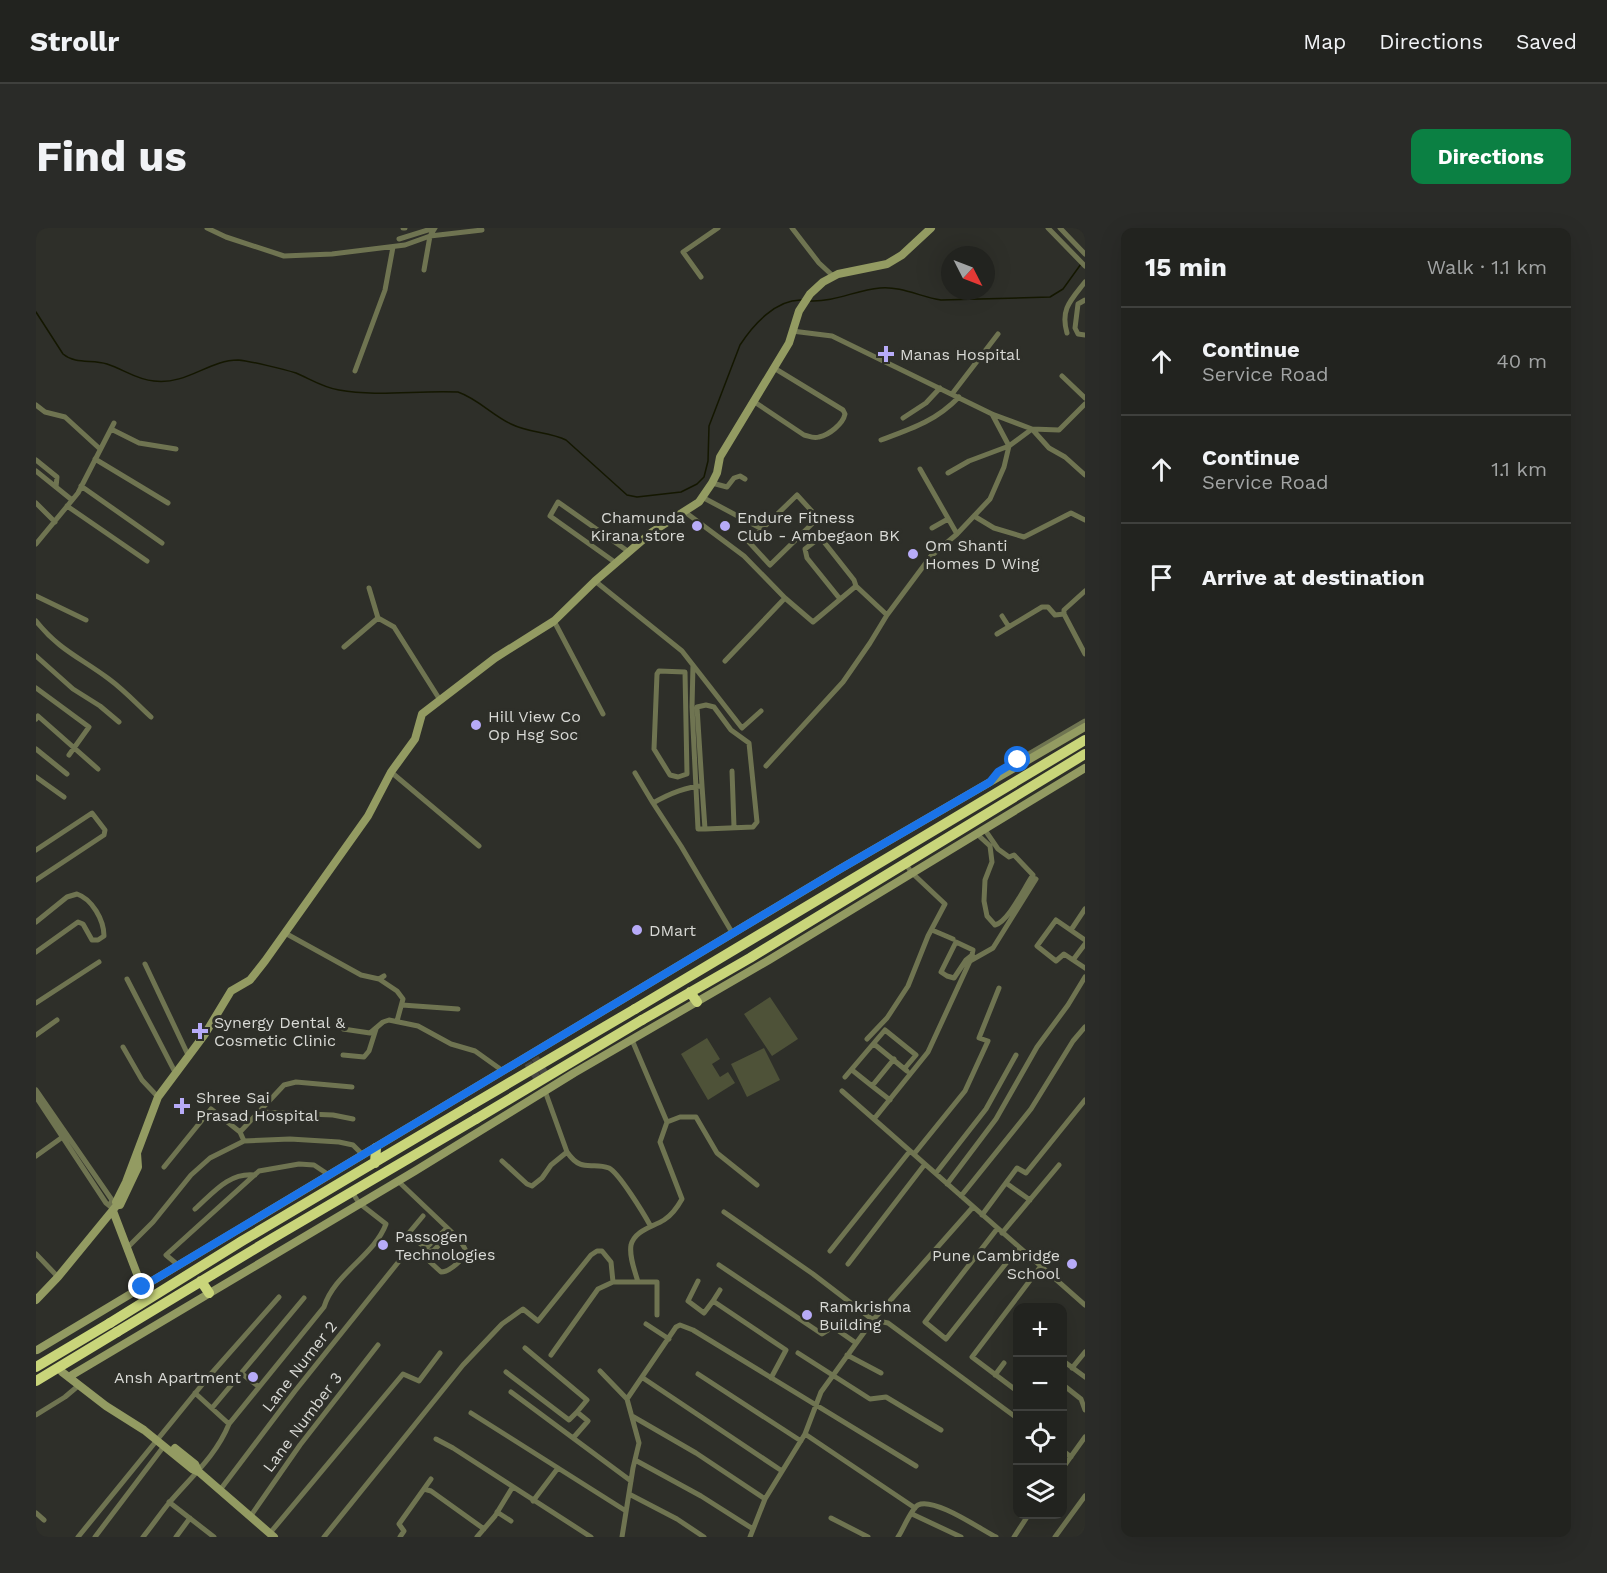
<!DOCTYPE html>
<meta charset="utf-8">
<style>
:root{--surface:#22231f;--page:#2a2b28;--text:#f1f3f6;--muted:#a2a4a4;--line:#3f403d;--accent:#0b8043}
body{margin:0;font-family:"Work Sans",sans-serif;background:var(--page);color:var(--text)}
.controls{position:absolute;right:18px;bottom:18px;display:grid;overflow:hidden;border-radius:12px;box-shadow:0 6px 24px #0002}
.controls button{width:54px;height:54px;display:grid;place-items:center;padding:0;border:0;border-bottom:2px solid var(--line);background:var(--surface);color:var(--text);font:30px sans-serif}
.compass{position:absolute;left:905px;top:18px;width:54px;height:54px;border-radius:50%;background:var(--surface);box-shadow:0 6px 24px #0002;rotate:132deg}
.stop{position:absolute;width:18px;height:18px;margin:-14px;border:4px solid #1a73e8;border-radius:50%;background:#fff}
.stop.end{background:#1a73e8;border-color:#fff;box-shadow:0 2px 6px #0008}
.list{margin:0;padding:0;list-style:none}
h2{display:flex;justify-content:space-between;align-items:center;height:78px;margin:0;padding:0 24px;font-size:26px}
h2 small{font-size:20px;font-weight:400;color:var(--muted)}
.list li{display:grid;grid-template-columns:39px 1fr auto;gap:18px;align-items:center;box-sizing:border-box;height:108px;padding:0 24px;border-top:2px solid var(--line)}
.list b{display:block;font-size:22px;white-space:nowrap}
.list p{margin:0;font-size:20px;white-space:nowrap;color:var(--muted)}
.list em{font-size:20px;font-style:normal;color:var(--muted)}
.icon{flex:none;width:33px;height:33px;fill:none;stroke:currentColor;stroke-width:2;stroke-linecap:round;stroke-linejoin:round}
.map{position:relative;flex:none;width:1049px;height:1309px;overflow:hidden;border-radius:12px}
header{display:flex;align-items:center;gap:36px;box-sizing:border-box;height:84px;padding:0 30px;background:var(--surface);border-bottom:2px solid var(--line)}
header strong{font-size:28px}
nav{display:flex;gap:33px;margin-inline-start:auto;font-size:21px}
.intro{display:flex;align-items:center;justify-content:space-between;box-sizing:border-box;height:144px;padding:0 36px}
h1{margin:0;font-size:42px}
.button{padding:15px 27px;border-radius:12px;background:var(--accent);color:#fff;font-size:21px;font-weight:700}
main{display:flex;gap:36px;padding:0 36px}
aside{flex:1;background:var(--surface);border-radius:12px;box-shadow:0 6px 24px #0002}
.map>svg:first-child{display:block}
.green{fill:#4e5238}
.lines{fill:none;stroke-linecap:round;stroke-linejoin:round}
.stream{stroke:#141700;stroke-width:1.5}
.secondary-tunnel{stroke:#484843;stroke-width:8;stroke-dasharray:8 4;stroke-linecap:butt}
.street{stroke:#6f7451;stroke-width:5}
.secondary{stroke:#939b62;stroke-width:8}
.highway{stroke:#c9d57a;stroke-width:10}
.highway-bridge{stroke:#c9d57a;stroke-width:10}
.route{stroke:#1a73e8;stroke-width:8}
.poi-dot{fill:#b7abf8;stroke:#2e2f29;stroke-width:2}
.labels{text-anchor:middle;stroke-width:6;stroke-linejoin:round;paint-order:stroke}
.poi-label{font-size:16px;fill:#d8d9d5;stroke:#2e2f29;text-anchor:start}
.street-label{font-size:16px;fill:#d8d9d5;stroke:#2e2f29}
</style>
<header>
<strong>Strollr</strong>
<nav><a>Map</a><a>Directions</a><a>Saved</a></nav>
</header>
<div class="intro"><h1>Find us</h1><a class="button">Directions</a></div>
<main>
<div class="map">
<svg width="1049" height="1309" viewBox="0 0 1049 1309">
<rect width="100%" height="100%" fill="#2e2f29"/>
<path class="green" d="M734 769 762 811 736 828 708 786Z
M671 810 684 831 676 836 684 849 692 844 699 855 672 872 645 826Z
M728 820 744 852 711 869 695 836Z"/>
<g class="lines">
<path class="stream" d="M774 73C799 74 820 62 844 60 865 58 885 69 905 72L1014 69 1027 61 1045 36
M0 84 27 126C40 137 56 131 71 136 87 141 101 152 118 153 151 157 173 132 202 132 214 133 247 141 260 145 274 151 288 160 303 162 342 169 382 162 422 164 442 171 456 187 475 196 493 205 513 204 530 212L591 267 601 269 645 264 661 256 668 249 672 233 673 198 704 117C717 97 740 71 766 72"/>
<path class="secondary-tunnel" d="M499 830 512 851
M492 835 505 856"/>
<path class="street" d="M171 0 190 9 248 28 296 26 369 17 394 8 399 0
M367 0H369
M756 0 783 35 797 48
M1012 0 1049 38
M1024 0 1049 26
M363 11 398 0
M388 42 394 8 446 2
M665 49 647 24 682 0
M1049 72 1042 76 1039 100 1042 106 1049 107
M756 103 796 108 956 186 996 201 1013 220 1029 229 1049 247
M1031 105C1024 81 1035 72 1049 54
M319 143 349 62 357 19
M1026 148 1049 170
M916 166 962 106
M717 173 768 207C773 208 777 211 783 209 793 207 807 196 809 186L807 182 738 140
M0 177 9 184 29 189 64 221
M867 190 890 175 904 160
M75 201 103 215 140 221
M845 212C875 201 900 193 923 169
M59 231 132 275
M0 232 21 249 20 259
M884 241 921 306
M0 243 36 272
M912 245 933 233 973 218 996 201 1023 202 1049 176
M676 255 691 259 698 250 704 248 709 251
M45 258 126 315
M666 269 726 301 761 267 782 290 734 337 712 313 726 301
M0 275 19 294
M31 278 111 333
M649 284 708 328 749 370 689 433
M938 288 958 300 988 309 1035 285 1049 292
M896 300 912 291
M0 316 42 265 78 195
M580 335 514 288 522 274 593 324
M559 353 646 423 706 500 725 483
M820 358 851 387
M333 360 342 390
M1049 363 1028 382V386L1049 426
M0 368 50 392
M749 370 777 394 820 358 818 352 788 314 782 311 769 321 771 330 804 371
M966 388 973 399
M342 390 358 399 404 472
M0 393C23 422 45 430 73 451 88 462 101 476 115 489
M518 393 567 486
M961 406 1006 379H1012L1019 387 1028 386
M308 419 342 390
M0 428 37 461 64 478 83 494
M657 437 656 479 662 601H669
M623 443 649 444 651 546 642 549 634 547 618 521 621 446Z
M0 460 53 499 33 527
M0 491 2 488 62 541
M0 521 31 546
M730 538 807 454 834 415 851 387 895 328 921 306 954 271 968 239 973 218 956 186
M696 543 698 599
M355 544 443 618
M599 545 617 575 645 618 697 706
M0 549 28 569
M957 550 962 544 1049 493
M617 575C631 567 649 559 666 558L669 601 717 599 721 594 713 515 695 502 678 479 670 477 661 479 666 558
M941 606 954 618 956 634 949 652 948 673 951 688 959 697C973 693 988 660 997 647L978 627 973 629 962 621 949 602
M0 622 56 585 69 602 68 607 0 652
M0 694 31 669 41 666C56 671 68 692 68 708L62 712H56L47 696 42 694 0 724
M896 702 917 711
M1035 702 1049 681
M249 705 325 747 343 751 348 748
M1049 712 1020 692 1001 718 1020 733 1028 726 1049 740
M935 728 930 732 918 750 911 748 905 744 920 714 937 722 936 727 938 730
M1037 732 1049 716
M109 736 153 829
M91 751 140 846
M343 751 361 763 367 771 361 793
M0 775 63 734
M366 777 422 781
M307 801 334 805 347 794 353 792 382 798 415 816 439 823 467 843
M0 807 21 792
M831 811 851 790 872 758 892 708 909 676 875 644 870 636
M596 812 631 894
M838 816 871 843
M87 819 106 852 122 869
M307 827 328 829 333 823 340 801
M816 842 836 858 858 831
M809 849 849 802 880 827 869 840
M836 858 854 872
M0 862 76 972 74 977
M509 863 531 924C546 946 556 933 573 940 583 945 608 986 614 997
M806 863 1049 1077
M0 869 70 975 75 979
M222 884 297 887 317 891
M838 891 892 824 934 733 957 720 1000 651
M208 913 204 904 248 857 260 854 316 859
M878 926 929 863 952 813 943 810 963 760
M0 928 28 908
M466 933 491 956 496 958 506 950 515 937 531 924
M128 939 175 881 204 904
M900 945 950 881 980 827
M362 953 424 1012C424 1013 429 1020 429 1021 431 1030 413 1044 405 1044L392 1032
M970 955 994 972
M911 956 960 891 1001 819 1032 777 1049 749
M925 968 995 881 1037 813 1049 799
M159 981C177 965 193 944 219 947
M688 984 777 1046 837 1092 852 1095 981 1190
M946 987 981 940 990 945 1049 872
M387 988 372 1006 390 1020 411 1000
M961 1001 889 1094 910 1111 983 1019
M966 1005 1023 937
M92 1019 117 994 155 947 174 930 208 913 254 911 303 914 317 917 327 927
M390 1020 392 1023H397L409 1011
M794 1023 874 923
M0 1026 22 1049
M812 1036 889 936
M142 1037 130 1027 223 943 263 936 278 937 293 947
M683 1037 786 1106 797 1099 820 1115
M662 1053 652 1073 668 1085 677 1073 750 1122 735 1150
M602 1054C599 1043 593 1029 595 1017 599 1002 617 999 628 992 636 987 641 980 646 971L624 914 631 894 644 889H660L681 925 721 957
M677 1073 684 1062
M610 1096 633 1111
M489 1120 551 1172 541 1184
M762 1125 834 1171 850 1169 905 1202
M515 1127 562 1061 577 1054H621V1087
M811 1127 845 1145
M1026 1132 1049 1149
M1036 1140 1049 1124
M564 1143 591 1171
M470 1144 533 1192 541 1184 552 1193 538 1209
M205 1145 223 1159
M662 1146 765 1213
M959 1147 968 1135
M607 1150 746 1243
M1026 1156 1045 1171 1049 1182
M981 1163 936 1129 1005 1038
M475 1164 595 1253
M159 1165 193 1196 288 1079C298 1046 338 1028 350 996L323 975 316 964
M176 1180 268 1070
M435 1185 590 1283
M0 1187 29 1169 42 1158
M596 1188 660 1225 729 1271
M769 1206 879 1280
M400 1211 417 1220 555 1309
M1026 1222 1035 1229
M599 1232 665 1268 717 1301
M1026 1241 1049 1209
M388 1261 395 1263 448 1301
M184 1262 259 1163 364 1032
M593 1266 641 1291 668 1309
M497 1273 522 1240
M133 1274 178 1309
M461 1284 475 1293
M0 1285 8 1292
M876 1286 925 1309
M214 1289 264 1217 342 1117
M795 1290 832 1309
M234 1305 367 1146 383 1153 404 1125
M42 1309 174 1147 243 1069
M59 1309 128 1218
M107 1309C116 1298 124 1286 133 1275 155 1249 180 1228 193 1196
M140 1309 154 1290
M288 1309 427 1137 466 1096 487 1081 502 1093 555 1027 561 1023H566L575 1034 577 1054
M364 1309 368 1303 363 1296 395 1251
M441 1309 459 1288 476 1260
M586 1309 597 1240 603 1215 591 1171 640 1099 644 1097 657 1102 880 1238
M714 1309 729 1271 769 1206 785 1164 837 1092 937 979
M862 1309C867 1302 875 1281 882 1277 898 1269 944 1301 960 1309
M978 1309 993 1286
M1019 1309 1049 1268"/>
<path class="secondary" d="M81 977 80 974 90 954 122 869 169 806 195 763 214 752 229 733 332 588 355 544 379 511 386 486 459 430 518 393 559 353 616 304 663 274 676 255 681 245 684 229 753 115 763 83 774 66 787 54 802 46 851 36 866 27 895 0
M77 983 106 1059
M0 1072 22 1049 81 977H84L102 939 101 925
M1 1122 804 641 1049 499
M26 1144 70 1178 108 1202 156 1241 163 1244 238 1309
M36 1147 379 943 538 845 733 732 1049 540
M139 1220 159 1236 163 1244"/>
<path class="highway" d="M654 764 661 774
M599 781 1049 512
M606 792 714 730 1049 526
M339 935 340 920
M165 1053 173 1065
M74 1095 206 1013 432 879
M81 1104 237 1010 440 891"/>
<path class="highway-bridge" d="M432 879 599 781
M440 891 606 792
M0 1139 74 1095
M0 1153 81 1104"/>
</g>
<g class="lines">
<path class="route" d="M106 1059 804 641 954 554 962 544 982 532"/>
</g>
<g class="poi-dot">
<path d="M847 117h6v6h6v6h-6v6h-6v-6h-6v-6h6z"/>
<circle cx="661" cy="298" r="6"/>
<circle cx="689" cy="298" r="6"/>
<circle cx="877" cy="326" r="6"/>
<circle cx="440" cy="497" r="6"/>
<circle cx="601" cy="702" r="6"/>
<path d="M161 794h6v6h6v6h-6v6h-6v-6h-6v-6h6z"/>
<path d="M143 869h6v6h6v6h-6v6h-6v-6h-6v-6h6z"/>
<circle cx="347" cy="1017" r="6"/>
<circle cx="1036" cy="1036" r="6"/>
<circle cx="771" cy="1087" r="6"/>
<circle cx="217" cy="1149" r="6"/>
</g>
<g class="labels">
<g class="poi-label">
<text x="864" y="132">Manas Hospital</text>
<text x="649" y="295" text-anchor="end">Chamunda<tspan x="649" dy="18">Kirana store</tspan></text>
<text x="701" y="295">Endure Fitness<tspan x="701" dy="18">Club - Ambegaon BK</tspan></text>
<text x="889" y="323">Om Shanti<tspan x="889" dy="18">Homes D Wing</tspan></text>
<text x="452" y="494">Hill View Co<tspan x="452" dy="18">Op Hsg Soc</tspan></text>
<text x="613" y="708">DMart</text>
<text x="178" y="800">Synergy Dental &amp;<tspan x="178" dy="18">Cosmetic Clinic</tspan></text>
<text x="160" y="875">Shree Sai<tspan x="160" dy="18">Prasad Hospital</tspan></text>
<text x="359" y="1014">Passogen<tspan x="359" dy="18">Technologies</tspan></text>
<text x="1024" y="1033" text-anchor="end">Pune Cambridge<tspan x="1024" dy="18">School</tspan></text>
<text x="783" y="1084">Ramkrishna<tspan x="783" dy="18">Building</tspan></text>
<text x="205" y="1155" text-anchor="end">Ansh Apartment</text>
</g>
<g class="street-label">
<text transform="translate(263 1138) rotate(-52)" y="6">Lane Numer 2</text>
<text transform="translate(266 1194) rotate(-53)" y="6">Lane Number 3</text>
</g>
</g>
</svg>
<div class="controls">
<button>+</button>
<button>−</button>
<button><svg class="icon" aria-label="locate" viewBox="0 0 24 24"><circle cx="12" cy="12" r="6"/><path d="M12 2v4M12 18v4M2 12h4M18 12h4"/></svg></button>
<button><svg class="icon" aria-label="layers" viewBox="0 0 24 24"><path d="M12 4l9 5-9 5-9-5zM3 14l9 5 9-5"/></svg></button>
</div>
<svg class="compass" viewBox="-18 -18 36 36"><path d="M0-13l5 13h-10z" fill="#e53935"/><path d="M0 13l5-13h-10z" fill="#a2a4a4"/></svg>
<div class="stop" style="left:982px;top:532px"></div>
<div class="stop end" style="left:106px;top:1059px"></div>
</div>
<aside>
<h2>15 min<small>Walk · 1.1 km</small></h2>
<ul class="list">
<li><svg class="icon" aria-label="ahead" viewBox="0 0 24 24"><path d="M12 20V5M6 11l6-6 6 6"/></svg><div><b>Continue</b><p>Service Road</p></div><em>40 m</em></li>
<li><svg class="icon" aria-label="ahead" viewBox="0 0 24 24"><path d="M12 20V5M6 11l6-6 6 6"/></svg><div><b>Continue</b><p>Service Road</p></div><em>1.1 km</em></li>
<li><svg class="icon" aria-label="arrive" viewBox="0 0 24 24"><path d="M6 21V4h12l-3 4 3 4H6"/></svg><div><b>Arrive at destination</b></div></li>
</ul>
</aside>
</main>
